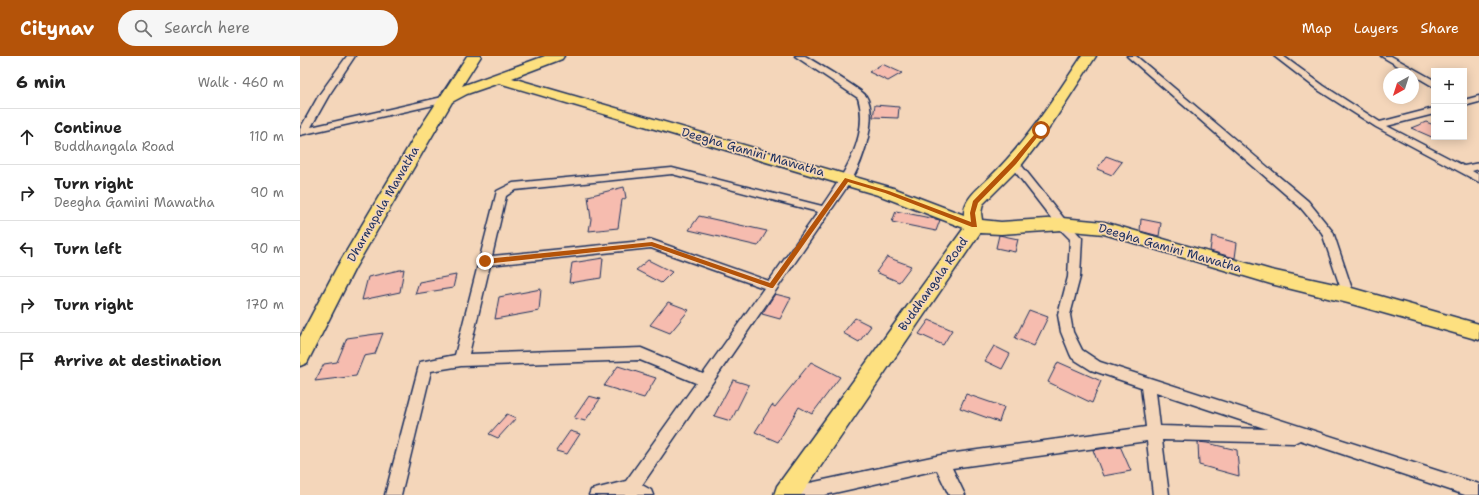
<!DOCTYPE html>
<meta charset="utf-8">
<style>
:root{--surface:#fff;--page:#f6f6f6;--text:#222;--muted:#767676;--line:#e0e0e0;--accent:#b45309}
body{margin:0;font-family:"Shantell Sans",sans-serif;background:var(--page);color:var(--text)}
.controls{position:absolute;right:12px;top:12px;display:grid;overflow:hidden;border-radius:0px;box-shadow:0 2px 10px #0003}
.controls button{width:36px;height:36px;display:grid;place-items:center;padding:0;border:0;border-bottom:1px solid var(--line);background:var(--surface);color:var(--text);font:20px sans-serif}
.compass{position:absolute;left:1083px;top:12px;width:36px;height:36px;border-radius:50%;background:var(--surface);box-shadow:0 2px 10px #0003;rotate:219deg}
.stop{position:absolute;width:12px;height:12px;margin:-9px;border:3px solid #b45309;border-radius:50%;background:#fff}
.stop.end{background:#b45309;border-color:#fff;box-shadow:0 1px 4px #0008}
.list{margin:0;padding:0;list-style:none}
h2{display:flex;justify-content:space-between;align-items:center;height:52px;margin:0;padding:0 16px;font-size:17px}
h2 small{font-size:13px;font-weight:400;color:var(--muted)}
.list li{display:grid;grid-template-columns:26px 1fr auto;gap:12px;align-items:center;box-sizing:border-box;height:56px;padding:0 16px;border-top:1px solid var(--line)}
.list b{display:block;font-size:15px;white-space:nowrap}
.list p{margin:0;font-size:13px;white-space:nowrap;color:var(--muted)}
.list em{font-size:13px;font-style:normal;color:var(--muted)}
.icon{flex:none;width:22px;height:22px;fill:none;stroke:currentColor;stroke-width:2;stroke-linecap:round;stroke-linejoin:round}
.map{position:relative;flex:none;width:1179px;height:439px;overflow:hidden}
header{display:flex;align-items:center;gap:24px;box-sizing:border-box;height:56px;padding:0 20px;background:var(--accent);color:#fff}
header strong{font-size:19px}
nav{display:flex;gap:22px;margin-inline-start:auto;font-size:14px}
.search{width:280px;height:36px;background:var(--page);display:flex;align-items:center;gap:10px;box-sizing:border-box;padding:0 14px;border-radius:22px;color:var(--muted);font-size:15px}
main{display:flex}
aside{flex:1;background:var(--surface)}
.map>svg:first-child{display:block}
.building{fill:#f6bcaf;stroke:#1b2f5e}
.lines{fill:none;stroke-linecap:round;stroke-linejoin:round}
.street-casing{stroke:#1b2f5e;stroke-width:3}
.primary-casing{stroke:#1b2f5e;stroke-width:3}
.street{fill:#f4d6ba;fill-rule:evenodd}
.primary{fill:#fde080;fill-rule:evenodd}
.route{fill:#b45309}
.labels{text-anchor:middle;stroke-width:3.5;stroke-linejoin:round;paint-order:stroke}
.street-label{font-size:12px;fill:#1b2f5e;stroke:#f4d6ba}
</style>
<header>
<strong>Citynav</strong>
<div class="search"><svg class="icon" aria-label="search" viewBox="0 0 24 24"><circle cx="10" cy="10" r="6"/><path d="M15 15l6 6"/></svg>Search here</div>
<nav><a>Map</a><a>Layers</a><a>Share</a></nav>
</header>
<main>
<aside>
<h2>6 min<small>Walk · 460 m</small></h2>
<ul class="list">
<li><svg class="icon" aria-label="ahead" viewBox="0 0 24 24"><path d="M12 20V5M6 11l6-6 6 6"/></svg><div><b>Continue</b><p>Buddhangala Road</p></div><em>110 m</em></li>
<li><svg class="icon" aria-label="right" viewBox="0 0 24 24"><path d="M7 20v-9h11M14 6l5 5-5 5"/></svg><div><b>Turn right</b><p>Deegha Gamini Mawatha</p></div><em>90 m</em></li>
<li><svg class="icon" aria-label="left" viewBox="0 0 24 24"><path d="M17 20v-9H6M10 6l-5 5 5 5"/></svg><div><b>Turn left</b></div><em>90 m</em></li>
<li><svg class="icon" aria-label="right" viewBox="0 0 24 24"><path d="M7 20v-9h11M14 6l5 5-5 5"/></svg><div><b>Turn right</b></div><em>170 m</em></li>
<li><svg class="icon" aria-label="arrive" viewBox="0 0 24 24"><path d="M6 21V4h12l-3 4 3 4H6"/></svg><div><b>Arrive at destination</b></div></li>
</ul>
</aside>
<div class="map">
<svg width="1179" height="439" viewBox="0 0 1179 439">
<rect width="100%" height="100%" fill="#f4d6ba"/>
<filter id="ink" filterUnits="userSpaceOnUse"><feTurbulence type="fractalNoise" baseFrequency=".025" numOctaves="2"/><feDisplacementMap in="SourceGraphic" scale="8" xChannelSelector="R" yChannelSelector="G"/><feConvolveMatrix kernelMatrix="1 2 1 2 8 2 1 2 1" color-interpolation-filters="sRGB"/></filter>
<g filter="url(#ink)">
<path class="building" d="M582 8 602 17 588 25 569 16Z
M575 49 599 51 598 62 573 61Z
M1126 66 1134 69V82L1111 72Z
M806 100 822 106 812 119 797 113Z
M324 131 326 142 322 144 318 172 289 175 291 163 288 140Z
M596 155 640 164 636 175 592 166Z
M399 160 467 175 458 190 389 174Z
M841 163 861 167 859 180 840 175Z
M699 179 718 183 715 196 696 192Z
M912 180 937 187 935 202 910 195Z
M587 201 611 210 599 226 576 216Z
M303 202 301 222 269 227 272 207Z
M348 204 372 216 361 227 336 214Z
M104 213 100 236 62 244 68 221Z
M156 219 153 232 115 238 119 226Z
M241 233 239 255 195 263 199 241Z
M475 238 491 242 480 263 462 258Z
M368 246 389 254 370 277 350 269Z
M729 254 748 261 734 290 715 282Z
M555 262 571 270 559 286 543 277Z
M629 264 652 274 643 289 619 278Z
M83 277 75 298 64 300 56 320 15 325 24 308 37 306 47 282Z
M694 290 710 298 702 313 685 305Z
M511 306 540 321 512 358 499 351 478 386 455 376 472 349 475 351Z
M758 306 801 325 792 347 748 326Z
M318 310 356 322 344 342 304 330Z
M433 324 449 329 431 365 414 360Z
M666 338 704 351 699 366 660 352Z
M289 340 300 343 285 365 274 362Z
M207 358 216 362 198 382 189 378Z
M270 375 280 378 267 398 256 395Z
M898 386 907 387 937 394 939 420 899 409Z
M820 390 831 415 803 420 793 394Z"/>
<g class="lines">
<defs>
<path id="street" d="M47 0H55L29 39 11 71 147 40 152 43 147 46 0 79V73L19 39Z
M495 0H505C515 6 562 34 566 40 579 60 562 108 551 125L342 429 351 434 353 439H289L291 434 326 425 396 327 340 304 161 310 131 315 101 439H85L120 306 155 299 197 135 213 127 372 112 522 150C543 120 570 80 558 42ZM372 118 518 156 469 225 352 184 192 200 206 140 215 134ZM351 192 464 232 403 318 341 292 169 298 190 209Z
M827 0H836L1008 145 1033 176 1054 239 1052 242H1044L1022 177 1000 151Z
M974 0H983L1024 30 1080 66 1134 52V58L1087 70 1164 110 1179 107V113L1172 115 1179 119V126L1076 71 1018 34Z
M1081 0H1091L1134 24V31Z
M1179 40V46L1164 50V44Z
M714 104 718 105 766 165 782 182 780 221 770 259 773 276 782 294 800 306 1179 428V439H1165L1000 384 994 387 862 384 869 439H853L847 385 652 412 665 439H649L637 414 525 439H483L485 434 491 431 641 399 846 371 841 331 791 314 772 302 770 298 761 276 758 259 768 221 770 183 758 171 710 109 709 107ZM856 336 967 373 860 370Z"/>
<path id="primary" d="M167 0H181L162 30 245 0H264L262 3 212 22 593 132 664 159C663 143 679 132 689 122 727 85 753 44 782 0H796L746 77 720 111 683 148 681 157 682 164 701 166 762 162 804 166 971 214 1048 231 1179 268V284L1048 247 971 228 804 178 762 174 701 178 680 177 501 439H474L477 430 664 172 581 140 199 27 167 38 152 46 55 212 7 307 0 310V281L37 211 116 78Z"/>
</defs>
<use href="#street" class="street-casing"/>
<use href="#primary" class="primary-casing"/>
<use href="#street" class="street"/>
<use href="#primary" class="primary"/>
</g>
</g>
<path class="route" d="M739 73 743 74 716 108 678 147 675 157 677 171H672L585 137 548 126 473 232H471L351 190 185 208 182 205 185 203 352 186 470 227 545 122 589 135 671 166 670 157 673 145 712 105Z"/>
<g class="labels">
<g class="street-label">
<text transform="translate(453 96) rotate(16)" y="4">Deegha Gamini Mawatha</text>
<text transform="translate(83 148) rotate(-60)" y="4">Dharmapala Mawatha</text>
<text transform="translate(870 192) rotate(16)" y="4">Deegha Gamini Mawatha</text>
<text transform="translate(633 228) rotate(-55)" y="4">Buddhangala Road</text>
</g>
</g>
</svg>
<div class="controls">
<button>+</button>
<button>−</button>
</div>
<svg class="compass" viewBox="-18 -18 36 36"><path d="M0-13l5 13h-10z" fill="#e53935"/><path d="M0 13l5-13h-10z" fill="#767676"/></svg>
<div class="stop" style="left:741px;top:74px"></div>
<div class="stop end" style="left:185px;top:205px"></div>
</div>
</main>
